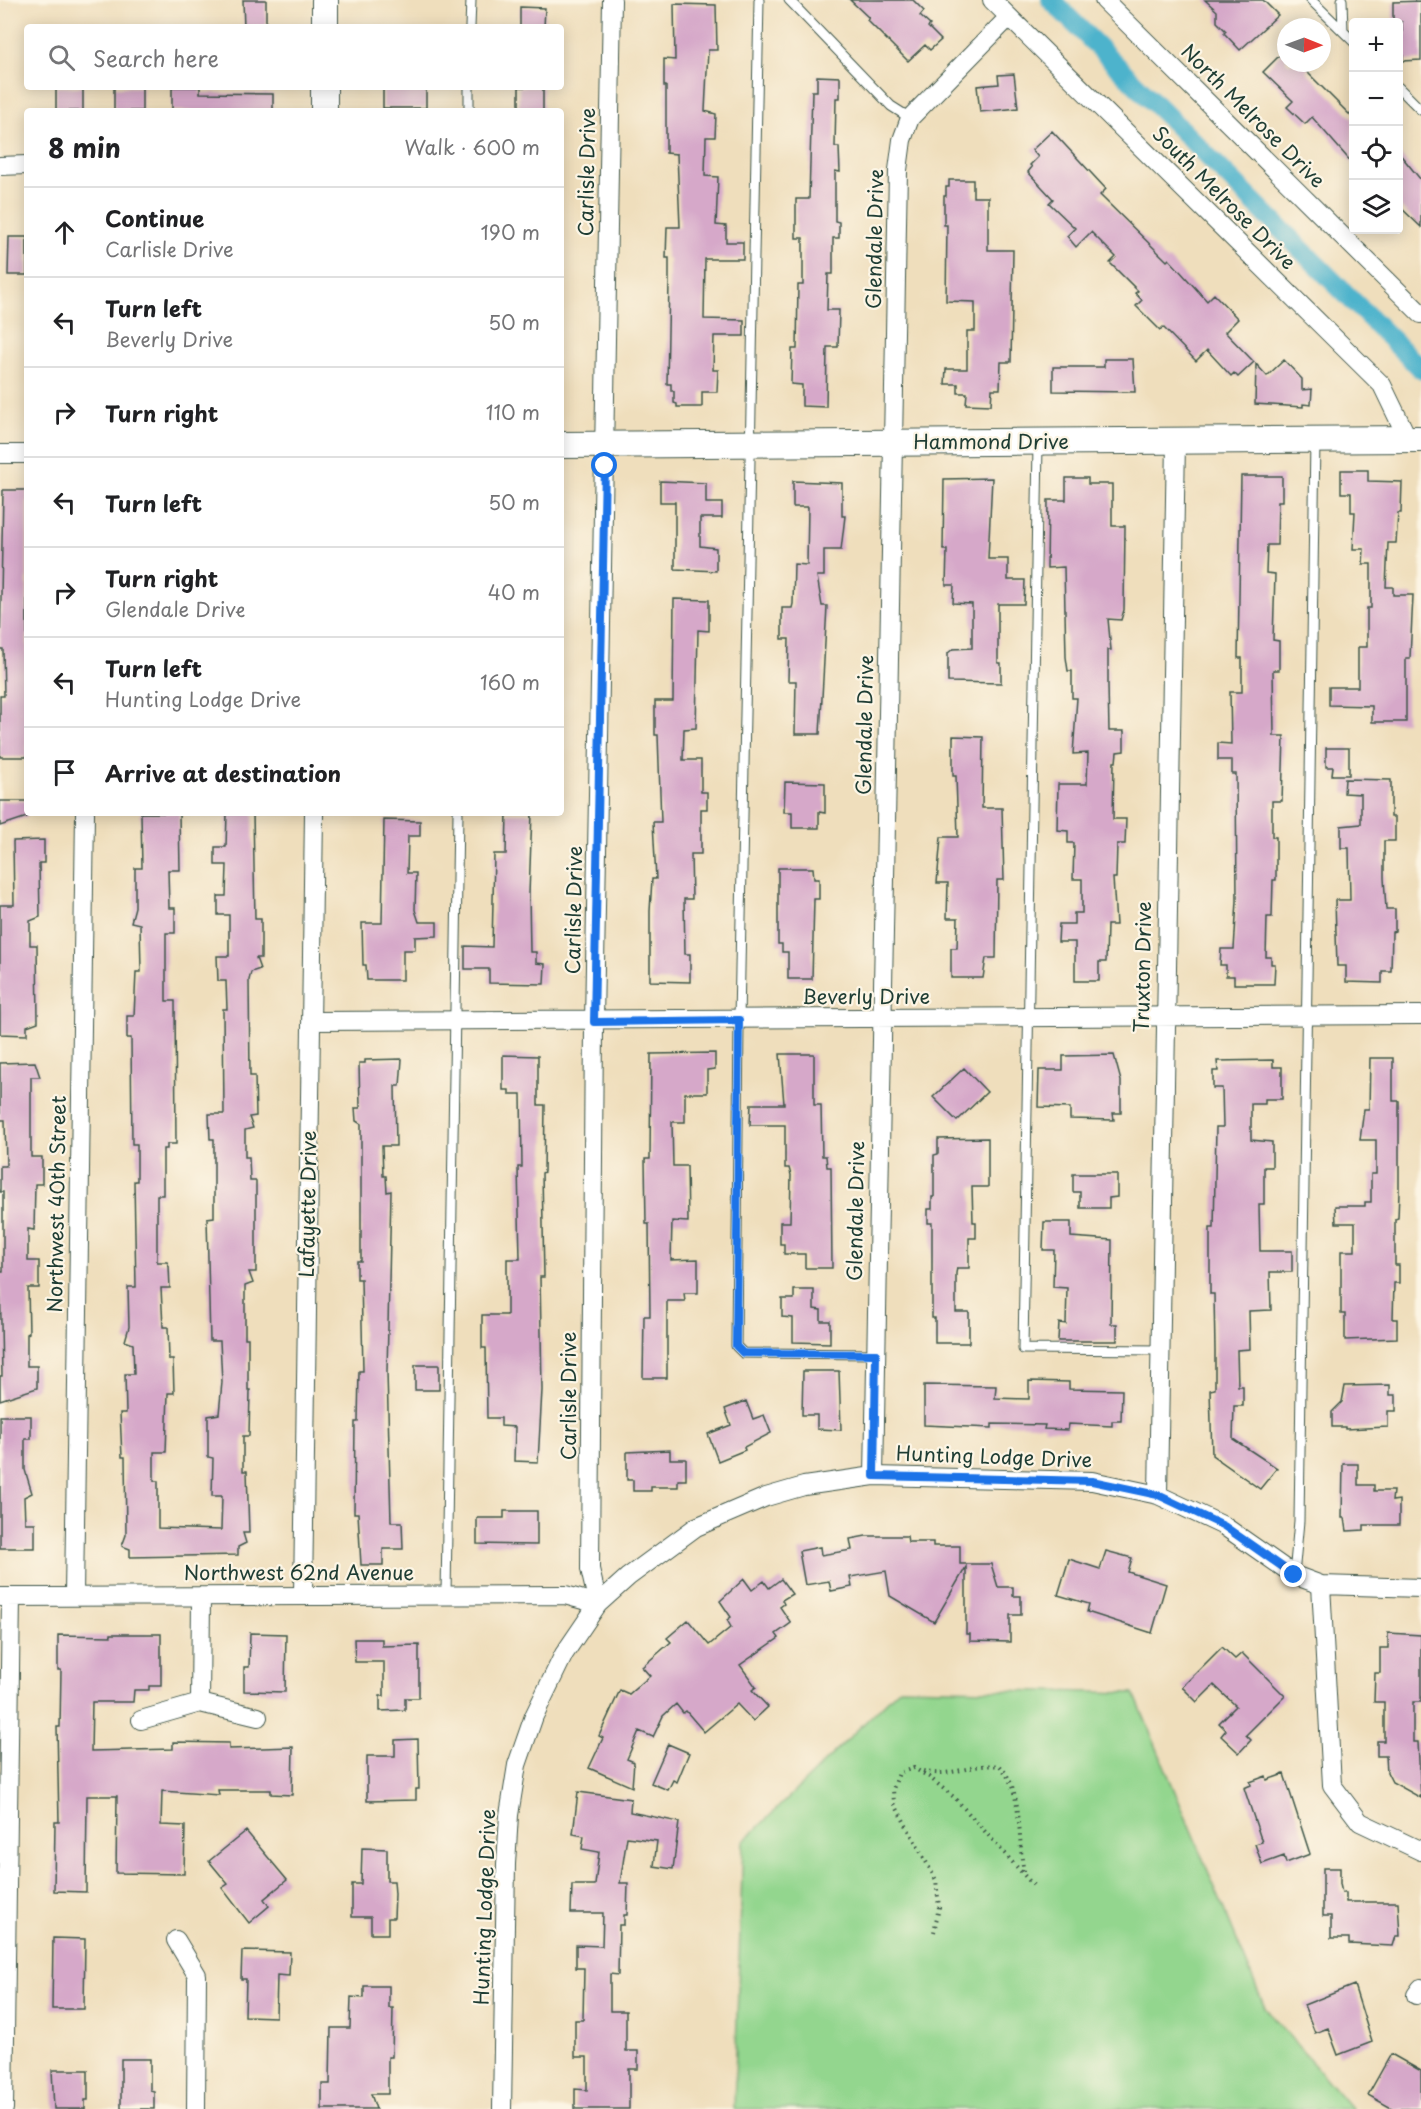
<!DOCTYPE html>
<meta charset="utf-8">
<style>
:root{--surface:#fff;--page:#f2f2f2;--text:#202124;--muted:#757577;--line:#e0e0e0}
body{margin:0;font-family:"Playpen Sans",sans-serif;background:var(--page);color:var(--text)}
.controls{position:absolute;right:18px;top:18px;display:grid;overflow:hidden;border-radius:6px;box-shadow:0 3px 15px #0003}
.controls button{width:54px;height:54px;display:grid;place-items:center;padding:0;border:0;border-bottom:2px solid var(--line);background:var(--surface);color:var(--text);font:30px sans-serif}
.compass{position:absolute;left:1277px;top:18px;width:54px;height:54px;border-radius:50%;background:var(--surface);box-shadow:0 3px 15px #0003;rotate:91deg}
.stop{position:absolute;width:18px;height:18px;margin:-14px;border:4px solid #1a73e8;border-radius:50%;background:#fff}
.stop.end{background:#1a73e8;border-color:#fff;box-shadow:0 2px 6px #0008}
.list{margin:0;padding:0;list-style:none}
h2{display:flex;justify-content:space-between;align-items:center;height:78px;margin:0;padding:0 24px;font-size:26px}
h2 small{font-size:20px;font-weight:400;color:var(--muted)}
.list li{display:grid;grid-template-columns:39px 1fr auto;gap:18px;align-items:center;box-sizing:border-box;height:90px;padding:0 24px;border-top:2px solid var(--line)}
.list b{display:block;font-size:22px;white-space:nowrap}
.list p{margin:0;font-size:20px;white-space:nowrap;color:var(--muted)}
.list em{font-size:20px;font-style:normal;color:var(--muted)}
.icon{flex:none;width:33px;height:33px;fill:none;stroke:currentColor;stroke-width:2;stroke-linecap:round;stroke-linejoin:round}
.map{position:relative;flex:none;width:1421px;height:2109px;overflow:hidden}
.search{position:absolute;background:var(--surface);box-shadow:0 3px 15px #0003;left:24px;top:24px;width:540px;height:66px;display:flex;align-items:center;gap:15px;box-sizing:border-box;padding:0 21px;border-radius:6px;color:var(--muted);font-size:22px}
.panel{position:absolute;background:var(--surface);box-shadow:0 3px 15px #0003;left:24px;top:108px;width:540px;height:708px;border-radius:6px}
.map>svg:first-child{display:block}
.green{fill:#93d68e;stroke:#598a61;stroke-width:1.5}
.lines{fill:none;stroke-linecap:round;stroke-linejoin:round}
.canal{stroke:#4db3cc;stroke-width:20}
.building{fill:#d6a8c9}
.lane-casing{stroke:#3e5548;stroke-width:11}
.street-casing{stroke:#3e5548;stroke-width:20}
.secondary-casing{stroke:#3e5548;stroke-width:28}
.path{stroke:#3e5548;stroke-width:4;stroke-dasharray:1.5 4.5;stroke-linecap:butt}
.lane{stroke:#fff;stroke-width:9}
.street{stroke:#fff;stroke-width:18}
.secondary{stroke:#fff;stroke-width:26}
.route{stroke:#1a73e8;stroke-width:8}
.labels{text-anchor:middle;stroke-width:4.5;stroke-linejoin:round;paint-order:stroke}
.street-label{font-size:20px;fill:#1f3d34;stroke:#fcf5e5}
</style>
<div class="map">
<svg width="1421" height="2109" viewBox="0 0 1421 2109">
<rect width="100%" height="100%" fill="#fcf5e5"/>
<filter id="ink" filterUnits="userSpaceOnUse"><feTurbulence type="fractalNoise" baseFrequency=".0167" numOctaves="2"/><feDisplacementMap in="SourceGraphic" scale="12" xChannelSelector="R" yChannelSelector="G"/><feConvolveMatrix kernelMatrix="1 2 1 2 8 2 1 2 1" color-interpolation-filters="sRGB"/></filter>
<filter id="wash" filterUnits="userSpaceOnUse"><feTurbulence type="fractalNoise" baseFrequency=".008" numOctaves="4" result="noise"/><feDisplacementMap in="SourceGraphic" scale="24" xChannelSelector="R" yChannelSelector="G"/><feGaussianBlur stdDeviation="1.35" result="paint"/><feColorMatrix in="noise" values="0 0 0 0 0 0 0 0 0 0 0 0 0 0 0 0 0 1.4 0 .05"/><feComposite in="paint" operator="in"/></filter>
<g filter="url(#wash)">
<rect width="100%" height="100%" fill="#efdebc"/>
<path class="green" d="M900 1688 1134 1693 1265 2008 1352 2109H734L743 1842Z"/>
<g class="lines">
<path class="canal" d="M1051 0 1421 369"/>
</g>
<g id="blocks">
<path class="building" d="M243 0H266V27H244Z
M850 0H913L924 11 920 16 930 25 928 27 941 40 930 50 925 45 908 61 867 20 869 18Z
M1205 0H1263L1278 15 1240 50 1224 33 1226 31 1217 22V11Z
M1421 1V60L1403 61 1402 22 1393 20V2Z
M674 4 716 5 717 50H708L705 111 716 114 715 137H706L705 176 718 177 716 225 726 226V242H743V259H705L704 319 744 320V336H714L713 370H718L717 392H702V407H677V404L674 403V391H671V384H667L669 281V258H666L667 227H680L677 154 666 153V86H664V59L675 60Z
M520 7 545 8 544 27H520Z
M1286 49V63H1314L1306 71 1353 118V164L1312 117 1305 124 1287 107 1293 101 1263 72Z
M1014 74 1018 108 980 112 977 86 999 84 998 75Z
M817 76 840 77V98H836L835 147H839L840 172 835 171V221L839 222V238H833V274H828L827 310H839L838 347H827L826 407 802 406V385L791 384 792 349H797L798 285H803V238H796V199H809L812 91H817Z
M56 87H83V111H56Z
M114 87H142V111H114Z
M172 87H200V93L273 94V111H172Z
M383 87H426V108H383Z
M519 87H543V111H519Z
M1052 131 1106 189 1100 195 1167 261 1169 259 1207 301 1214 294 1238 319 1225 332 1254 362 1238 377 1234 373 1231 376 1207 350 1196 361 1163 327 1160 330 1136 306 1142 300 1135 293 1138 291 1110 263 1116 257 1091 232 1076 247 1067 236 1075 228 1049 203 1053 199 1028 172 1032 167 1030 165 1038 157 1032 150Z
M1398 152 1421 180V227L1398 205Z
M949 180H973V197H988V250H1013L1011 362H1001L1000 389H992L991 405 966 404 967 393H958V384H945L946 369H967V331H975V302L946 301 947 225H944V196H946V187H949Z
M9 237H27V275H8Z
M1104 359H1133L1135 392 1053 391V367H1104Z
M1284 360 1302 379V390L1312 389 1311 405 1303 404V407L1255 404 1256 364 1267 376Z
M1341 470H1368V481L1402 482 1401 513H1398L1396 543H1388L1386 587H1393V595H1413L1410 658H1406V722H1372V706L1329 705V687H1358V647H1367V608H1371V564H1363L1364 549H1353L1355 512H1351V493H1341Z
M1241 476H1282V501H1278L1277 545H1267L1266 573 1275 574 1273 640 1279 641V670H1273L1274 736H1284L1282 801H1272V837H1276V880H1273L1272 917H1267L1266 957H1271V964H1275L1274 984H1234V976H1226V965H1220L1221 949H1234L1237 901 1236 774H1232V760H1218V743L1231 744 1230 692H1242V658H1238Z
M992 478 988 559H1008V580H1025L1024 604H998V663H1001V683L948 682V653L953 649 972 648V604L953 603 954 585H946L947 550H943L944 479Z
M1066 478H1088V484H1112V526H1125L1124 610 1121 620 1108 619 1111 650H1108V685L1109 731H1124V751L1117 752 1116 762H1114L1113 819H1126L1125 844H1117L1116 878H1113L1116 925H1107L1106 962H1099V981H1075V942H1058L1059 924H1074V913H1082V879H1073L1074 843H1068V831L1057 830 1058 784H1087L1088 753 1073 754 1077 698H1072V671H1068L1066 657 1064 567 1047 568 1048 500H1066Z
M660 481 706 483V503H722V518H700V546L716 548V571L675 569V502H660Z
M793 481 842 483V516H845L841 550H824V576H817L822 606H827L820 734H795L796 681H788L789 639H782V608H792L793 604 794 564 807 565 808 507H793Z
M3 490H27V757H0V696H4L3 649H0Z
M674 599 709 600V631L698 630 696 728 684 729 683 760H701V792H707V809H701V854H691L692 899H684L685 954H690V982L650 981V911L652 879H656L653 822H661L658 735H655V701H673Z
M953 736 983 737 982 808H1002L1004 880H997L996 958H986L983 978H951V948H957L958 918H947L948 883H937L941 837H958L956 776H953Z
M1326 748H1349V775H1332L1333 767H1326Z
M1345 779 1391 780V817H1395V841H1384V878L1386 909H1395V931L1392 932 1391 971H1382V983L1346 982V966H1337L1335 900H1350L1349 848H1341V826L1361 824V794L1344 793Z
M785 782 825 783V813L819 812V828H792V812H784Z
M0 801H27V817L0 826Z
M141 813H179L180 870H168L169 908H175V933H166V1001H175L176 1144H167V1149H163V1195H157V1262H167L169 1266 170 1288H161L163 1327H168L169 1360H173L174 1393H168L166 1452H154V1481H158V1528L221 1530 222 1496H212L213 1458 208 1457V1416L219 1414 222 1382 220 1341H210L207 1218 214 1217V1139H210L209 1114H224L223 1009H227L226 981H218L217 956H229V915H218V896H226L227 865H215V847H226L227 813H253L255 919H261V958H256L260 969 251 972 249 980 250 1076H255L256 1116 249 1117 253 1128 245 1130V1157H249L250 1181H256V1272H249L253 1283 245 1286V1338H248V1390H250L249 1436H243V1471H247L249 1533H243L246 1543 238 1547V1555L130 1557V1549L122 1546 126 1535 125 1457H122L120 1413H126L125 1374H134L133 1344 125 1341 129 1327 128 1287H136L134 1181H137V1144H132L131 1038H127V1016H134L136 972H141L140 924 131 922 135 907V868H142Z
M507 813H532L529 894 530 952H536V963L545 964 544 984 489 983V969H465V946L492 947 494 854H506Z
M384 820 420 821V836H408L407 873H416L415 910 419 922H437V936L415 937V950H403V980H367L366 965H363L362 923H382Z
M44 840V863H39L40 917 30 921V945H37L38 1022 27 1026V1035L0 1034V905H14L13 841Z
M778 868H813L814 879H819V899H814L812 979H788V952H782V944H778Z
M715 1053V1069L707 1070V1093H685V1122H672L673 1166H687L688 1222 672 1221 671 1260 698 1259V1293H684L685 1301H667V1378H643L644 1316H650L649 1224H646L645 1159H650L651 1054Z
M780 1054H814V1105H821L822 1156H826L827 1167H831L832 1268H805V1254H784V1244H780V1222H790L791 1175 789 1168H785V1125H750L751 1104H784Z
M503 1055 538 1056V1105H545L544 1172 542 1173 544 1277H540L542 1390 538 1462 514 1461 515 1427 501 1426V1418H487L486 1348H482V1315H507V1259H520L518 1167H522L521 1094H509V1090H503Z
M1114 1055 1121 1081V1113H1113L1114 1120 1070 1119V1108L1038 1107 1039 1070H1063V1056Z
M1370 1058H1393V1101H1399V1192L1398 1218 1395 1219V1265H1399V1283H1394L1393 1319H1397V1338L1345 1340V1314H1341V1251H1355V1223H1336L1335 1206H1365V1202H1371V1174H1376V1140H1360L1364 1109H1369Z
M402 1059 400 1086H395L396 1146H382L383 1176H386L387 1192 391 1191 387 1372 391 1522H402L403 1549H383V1565H361L358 1513H354L355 1422H358L359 1371H363L361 1279H357V1261H361V1124L356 1121 355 1108H360L359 1063H365V1060Z
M1273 1060V1067H1282V1099H1265V1104H1251V1140L1272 1142V1167H1264V1204H1259L1260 1251H1292V1272H1270L1271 1310 1249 1311 1250 1349 1237 1350 1238 1386H1243V1406H1234L1233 1439 1277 1468 1260 1489 1212 1455 1210 1390 1215 1389V1351L1214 1294H1210V1228H1214L1216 1127H1223L1222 1088H1213V1071H1218L1217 1061Z
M35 1062 40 1077H31V1157H42V1184H35L34 1230 28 1229V1261H39V1288H28L29 1333 27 1334V1366H37V1388L0 1400V1376H2L0 1272H3V1192H0V1166H6L5 1120H0V1063Z
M964 1068 987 1092 957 1121 933 1097Z
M988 1138V1187H972L973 1222H976V1238H969V1268H957L956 1273V1312H969V1343H935V1318H932V1223H928V1209H932V1197H934V1155L938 1154V1139Z
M1073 1174H1117V1197L1109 1198V1208H1080V1192H1073Z
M1044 1222H1071V1237L1112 1240 1111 1324H1117V1341H1058L1059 1323 1066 1324 1067 1288 1053 1287 1054 1250H1043Z
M794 1290H814V1309L821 1310V1321H830V1343L793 1342V1318L782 1317V1299H794Z
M415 1365H439V1390H415Z
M803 1371H839L841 1430 817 1429V1415H802Z
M1029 1381 1069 1382V1389L1122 1390 1121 1421H1112V1426L1069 1424 1068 1430 1044 1429 1045 1425 992 1424V1428L924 1425V1385L996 1386 995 1398 1029 1399Z
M1390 1385V1395H1396V1411H1388V1427L1345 1429V1427H1332V1412L1342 1402 1345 1386Z
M746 1401 753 1419 764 1415 771 1433 744 1447 745 1450 718 1461 708 1434 731 1425 725 1409Z
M0 1416H31V1439H25V1470L32 1493 24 1497 25 1523H35V1548H0Z
M670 1450V1459H686V1480H678V1487H651V1491H633V1480H627V1452Z
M1343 1464H1358V1485H1374V1491H1393L1392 1501 1399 1500V1525H1364V1530L1347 1531 1345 1518H1342Z
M504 1511H537V1545L477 1544V1518H504Z
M866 1536H907L908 1542H933V1546H960V1564H991L998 1587H1013V1596H1021V1615H1010V1642L970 1641V1634H966V1567L934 1622 890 1596 886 1571 850 1577 852 1587 831 1591 829 1581 805 1585 799 1551 820 1547 821 1555 852 1550 850 1539Z
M1106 1551 1132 1558 1128 1572 1166 1584 1152 1633 1087 1612 1089 1604 1058 1595 1069 1559 1100 1569Z
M744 1579 752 1590 764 1581 769 1588 781 1579 792 1594 782 1600 784 1604 780 1607 791 1623 776 1634 779 1638 740 1665 756 1687 752 1690 768 1707 753 1721 737 1704 704 1732 686 1711 683 1713 676 1704 663 1716 653 1737 639 1731 627 1759 634 1762 632 1787 589 1768 603 1738 599 1736 620 1690 629 1694 650 1676 642 1667 671 1642 667 1638 688 1620 709 1645 731 1627 727 1620 731 1617 720 1601Z
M250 1633 286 1634 285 1692 244 1691V1667H249Z
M1388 1633 1421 1635V1702H1413V1742H1418L1421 1798 1392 1782 1387 1772 1386 1756H1377V1741H1384V1702H1374L1375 1673H1380V1648H1388Z
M111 1634H161V1686H149V1690H134L133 1702H92L91 1751 173 1749V1742L229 1743V1749L293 1747 292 1795 271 1794V1790H218L219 1795 162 1791 161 1825 185 1826 184 1874 116 1873 117 1796H87L86 1892 54 1891 55 1822H59L57 1727H60L61 1670H58V1635L111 1636Z
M354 1639H382V1646L419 1645V1698H405V1710L380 1711V1696H384V1662H355Z
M1222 1647 1235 1659 1242 1653 1285 1696 1246 1735 1251 1740 1239 1753 1221 1736 1226 1730 1219 1723 1236 1706 1214 1685 1197 1702 1182 1687Z
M418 1739 419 1789H416V1800L367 1801V1756H395V1740Z
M668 1744 689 1753 677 1782 673 1780 668 1790 651 1783Z
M1284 1774 1310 1854 1286 1863 1284 1856 1262 1864 1255 1844 1262 1842 1244 1788 1251 1785 1250 1782 1266 1776 1267 1780Z
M578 1792 631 1799 630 1812 679 1822 673 1869 654 1866 657 1841 627 1837 620 1883H628L627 1915H624V1925H619L618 1975 610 1974V2011H626V2051H638V2069H629V2109H575V2089L587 2090V2057H575V2020H583L584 1968H576V1945L602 1946 603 1913H571L572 1885H595L599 1852 582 1849 584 1836 573 1834Z
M246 1831 287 1880 264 1899 269 1906 249 1923 222 1888 228 1884 209 1861Z
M362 1848 387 1849V1881H394L395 1894 394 1918H388V1934H371V1917H352V1884H361Z
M1323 1868H1340V1884L1342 1893H1346V1902H1398L1400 1936H1396L1393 1946 1349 1944V1938H1331V1916H1323Z
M53 1938 85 1939 84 2009H52Z
M242 1951 290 1952 289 1976 277 1975 276 2017 245 2016 246 1979H241Z
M1354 1985 1372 2042 1338 2055 1328 2028 1315 2033 1304 2005Z
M364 1986H389V2008H393L392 2057H388V2094H371L376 2109H322V2084H330L331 2028H350L351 1997 364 1998Z
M1391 2054 1421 2071V2109H1393L1368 2095Z
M121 2059H150V2090L154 2091V2109H121Z
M52 2070H88V2100H85V2109H54Z"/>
</g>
</g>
<g filter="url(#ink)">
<use href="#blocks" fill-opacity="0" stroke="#3e5548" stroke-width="1.5"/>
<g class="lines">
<defs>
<path id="lane" d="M759 0 739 1020 736 1346 743 1353 876 1354
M789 0 891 106 910 118
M1311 0 1354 42
M1342 0 1343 31
M470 27 471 0
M1398 87 1421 110
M469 111V87
M1038 444 1023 1349 1160 1350
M1294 1575 1299 1521 1315 440
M446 1595 458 813"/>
<path id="street" d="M992 0 1382 385 1408 439
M1104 0 1421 314
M0 166 27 165
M0 454H27
M311 1021 1421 1015
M874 1476 898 170 902 140 910 118 1009 17
M1158 1495 1176 441
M1321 1585 1332 1785 1360 1822 1421 1851
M303 1595 314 813
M74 1596 85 813
M0 1597 565 1595 598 1604 590 1569 594 1022 612 0
M200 1703 201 1597
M141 1720 200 1703 258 1717
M176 1940 197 1975 196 2109
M1416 1995 1421 1988
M4 2109 11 1597
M502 2109 506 1864 509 1815 517 1765 534 1716 564 1654 598 1604 628 1577 696 1527 766 1497 804 1486 874 1476 1092 1481 1158 1495 1224 1526 1294 1575 1321 1585 1421 1588"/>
<path id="secondary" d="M325 27V0
M324 111V87
M561 445 1421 439"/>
</defs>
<use href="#lane" class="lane-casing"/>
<use href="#street" class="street-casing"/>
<use href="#secondary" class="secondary-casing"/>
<path class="path" d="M923 1771C950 1779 973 1762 1000 1766 1024 1792 1017 1839 1024 1872
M934 1932 939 1907 936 1880 894 1803 893 1789 899 1773 914 1768 929 1777 955 1798 1033 1885"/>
<use href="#lane" class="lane"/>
<use href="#street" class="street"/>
<use href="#secondary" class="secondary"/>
</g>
</g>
<g class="lines" filter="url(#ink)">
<path class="route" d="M605 466 594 1022 739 1020 736 1346 743 1353 876 1354 874 1476 1092 1481 1158 1495 1224 1526 1294 1575"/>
</g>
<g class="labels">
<g class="street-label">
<text transform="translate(1253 116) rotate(45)" y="7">North Melrose Drive</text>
<text transform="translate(587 172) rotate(-89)" y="7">Carlisle Drive</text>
<text transform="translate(1224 198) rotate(45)" y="7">South Melrose Drive</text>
<text transform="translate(875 239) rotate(-89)" y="7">Glendale Drive</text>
<text x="991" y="449">Hammond Drive</text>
<text transform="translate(865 725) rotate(-89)" y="7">Glendale Drive</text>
<text transform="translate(574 910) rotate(-89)" y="7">Carlisle Drive</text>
<text transform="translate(1143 967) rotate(-89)" y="7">Truxton Drive</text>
<text x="866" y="1004">Beverly Drive</text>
<text transform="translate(57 1204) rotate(-89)" y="7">Northwest 40th Street</text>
<text transform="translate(308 1204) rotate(-89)" y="7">Lafayette Drive</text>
<text transform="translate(856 1211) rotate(-89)" y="7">Glendale Drive</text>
<text transform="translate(569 1396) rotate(-90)" y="7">Carlisle Drive</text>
<text transform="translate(994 1457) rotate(2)" y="7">Hunting Lodge Drive</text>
<text x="299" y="1580">Northwest 62nd Avenue</text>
<text transform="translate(485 1907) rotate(-88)" y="7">Hunting Lodge Drive</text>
</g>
</g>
</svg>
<div class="controls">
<button>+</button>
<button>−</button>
<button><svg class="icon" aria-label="locate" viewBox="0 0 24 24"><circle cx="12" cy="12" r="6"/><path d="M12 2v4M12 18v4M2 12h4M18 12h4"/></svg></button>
<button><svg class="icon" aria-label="layers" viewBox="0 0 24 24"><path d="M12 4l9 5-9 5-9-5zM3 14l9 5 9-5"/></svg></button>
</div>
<svg class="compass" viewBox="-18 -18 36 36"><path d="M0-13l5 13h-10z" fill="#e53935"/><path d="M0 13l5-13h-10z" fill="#757577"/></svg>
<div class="stop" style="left:605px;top:466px"></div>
<div class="stop end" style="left:1294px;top:1575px"></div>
<div class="search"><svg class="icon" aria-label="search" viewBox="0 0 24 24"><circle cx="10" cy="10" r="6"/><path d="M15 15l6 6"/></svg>Search here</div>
<section class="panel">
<h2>8 min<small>Walk · 600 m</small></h2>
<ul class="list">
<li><svg class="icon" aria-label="ahead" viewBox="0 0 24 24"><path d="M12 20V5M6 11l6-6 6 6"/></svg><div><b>Continue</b><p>Carlisle Drive</p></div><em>190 m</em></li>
<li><svg class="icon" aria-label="left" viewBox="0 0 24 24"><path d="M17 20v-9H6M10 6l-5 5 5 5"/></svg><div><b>Turn left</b><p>Beverly Drive</p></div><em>50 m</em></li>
<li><svg class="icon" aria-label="right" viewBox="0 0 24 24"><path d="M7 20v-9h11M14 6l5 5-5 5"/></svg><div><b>Turn right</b></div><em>110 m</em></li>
<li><svg class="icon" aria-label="left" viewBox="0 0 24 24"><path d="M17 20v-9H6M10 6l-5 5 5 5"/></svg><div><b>Turn left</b></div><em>50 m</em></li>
<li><svg class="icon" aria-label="right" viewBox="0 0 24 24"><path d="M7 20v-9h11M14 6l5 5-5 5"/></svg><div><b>Turn right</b><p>Glendale Drive</p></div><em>40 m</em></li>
<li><svg class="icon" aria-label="left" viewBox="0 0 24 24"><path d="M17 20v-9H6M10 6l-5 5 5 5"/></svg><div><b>Turn left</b><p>Hunting Lodge Drive</p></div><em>160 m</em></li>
<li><svg class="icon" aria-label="arrive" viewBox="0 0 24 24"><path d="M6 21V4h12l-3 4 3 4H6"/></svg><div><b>Arrive at destination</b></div></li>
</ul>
</section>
</div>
